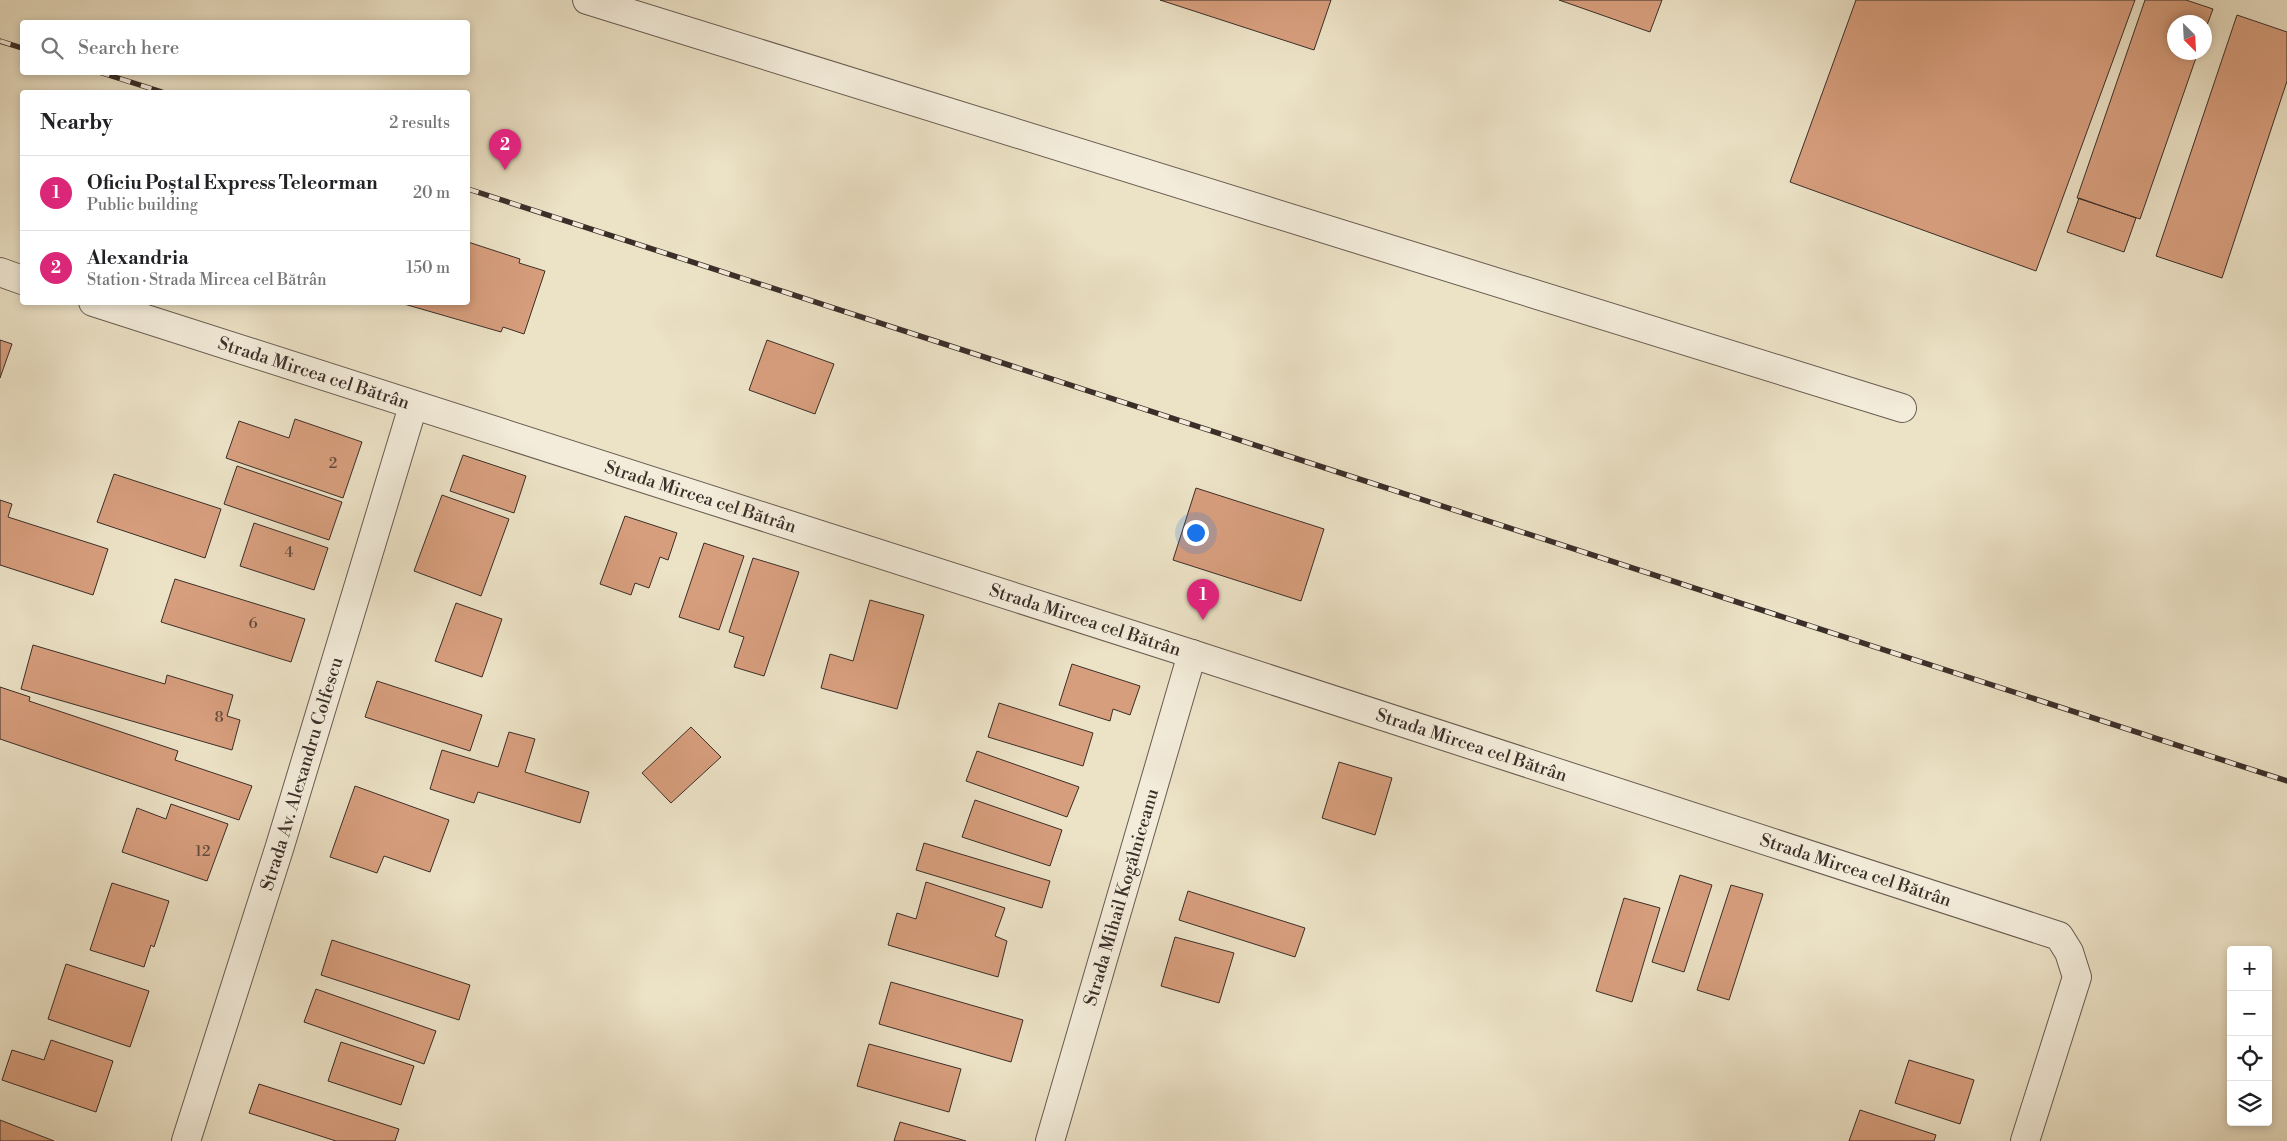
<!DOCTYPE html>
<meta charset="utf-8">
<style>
:root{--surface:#fff;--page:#f6f6f6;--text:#202124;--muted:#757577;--line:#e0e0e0;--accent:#db2777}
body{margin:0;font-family:"Libre Bodoni",serif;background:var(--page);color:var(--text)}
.controls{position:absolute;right:15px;bottom:15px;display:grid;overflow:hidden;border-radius:5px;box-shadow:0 2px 8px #0003}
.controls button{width:45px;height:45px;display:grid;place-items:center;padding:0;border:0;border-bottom:1px solid var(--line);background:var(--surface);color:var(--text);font:25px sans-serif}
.compass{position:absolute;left:2167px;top:15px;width:45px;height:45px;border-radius:50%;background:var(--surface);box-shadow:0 2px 8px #0003;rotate:156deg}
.you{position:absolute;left:1195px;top:532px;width:18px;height:18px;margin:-12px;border:4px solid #fff;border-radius:50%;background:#1a73e8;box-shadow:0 0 0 8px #1a73e833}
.badge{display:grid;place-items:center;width:32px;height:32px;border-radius:50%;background:var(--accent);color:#fff;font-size:16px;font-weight:700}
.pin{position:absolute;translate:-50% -41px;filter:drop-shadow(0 1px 2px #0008)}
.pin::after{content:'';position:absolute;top:26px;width:18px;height:15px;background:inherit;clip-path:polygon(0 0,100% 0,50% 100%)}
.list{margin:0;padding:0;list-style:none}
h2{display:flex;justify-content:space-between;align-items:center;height:65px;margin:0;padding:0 20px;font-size:21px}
h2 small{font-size:16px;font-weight:400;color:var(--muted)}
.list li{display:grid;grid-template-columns:32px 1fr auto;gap:15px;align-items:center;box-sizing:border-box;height:75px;padding:0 20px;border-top:1px solid var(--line)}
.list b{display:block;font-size:19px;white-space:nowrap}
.list p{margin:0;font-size:16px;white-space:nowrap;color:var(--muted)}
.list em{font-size:16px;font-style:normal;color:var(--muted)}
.icon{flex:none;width:28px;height:28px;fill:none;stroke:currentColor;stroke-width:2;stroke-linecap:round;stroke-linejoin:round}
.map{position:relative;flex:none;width:2287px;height:1141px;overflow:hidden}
.search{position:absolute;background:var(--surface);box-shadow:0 2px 8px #0003;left:20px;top:20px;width:450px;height:55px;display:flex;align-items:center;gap:12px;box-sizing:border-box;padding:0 18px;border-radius:5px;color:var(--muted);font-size:19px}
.panel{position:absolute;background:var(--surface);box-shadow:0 2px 8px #0003;left:20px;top:90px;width:450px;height:215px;border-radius:5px}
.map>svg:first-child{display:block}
.building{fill:#d79e7d;stroke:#3b2e29}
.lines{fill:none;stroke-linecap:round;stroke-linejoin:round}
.street-casing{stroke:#675b50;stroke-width:30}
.street{stroke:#f3ecda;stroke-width:28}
.rail-casing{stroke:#3b2e29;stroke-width:5.5}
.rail{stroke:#f3ecda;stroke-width:4;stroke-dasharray:11;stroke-linecap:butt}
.labels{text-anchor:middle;stroke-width:5;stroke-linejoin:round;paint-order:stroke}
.number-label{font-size:15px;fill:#624a3e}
.street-label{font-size:18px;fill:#3b2e29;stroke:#f3ecda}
</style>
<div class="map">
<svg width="2287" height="1141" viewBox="0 0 2287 1141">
<rect width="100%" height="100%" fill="#ece2c6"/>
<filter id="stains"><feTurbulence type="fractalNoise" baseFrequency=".004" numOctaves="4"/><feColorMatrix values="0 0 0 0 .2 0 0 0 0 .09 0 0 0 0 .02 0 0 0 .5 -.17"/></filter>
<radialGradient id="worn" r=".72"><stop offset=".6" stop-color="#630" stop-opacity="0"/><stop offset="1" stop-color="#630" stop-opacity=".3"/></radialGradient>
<path class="building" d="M1160 0H1331L1314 50Z
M1559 0H1662L1650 32Z
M1856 0H2135L2036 271 1790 182Z
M2145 0H2186L2213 9 2204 33V22H2174V52H2198L2140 219 2077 198Z
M2237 15 2287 32V81L2222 278 2156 256Z
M2079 198 2136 218 2124 252 2067 232Z
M468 242 520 259 519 263 545 271 524 334 503 327 501 332 404 304 468 302Z
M0 340 12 344 0 378Z
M767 340 834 364 815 414 749 390Z
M295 419 362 442 343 498 226 458 239 421 289 438Z
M463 455 526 476 514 513 450 491Z
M237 466 342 502 329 540 224 504Z
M114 474 221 509 205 558 97 522Z
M1196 488 1324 529 1301 601 1173 560Z
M442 495 509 519 481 596 414 571Z
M0 500 12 504 8 517 108 549 93 595 0 565Z
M625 516 677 533 668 560 660 557 649 588 635 583 631 595 600 584Z
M254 523 328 548 314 590 240 566Z
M704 543 744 556 719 630 679 617Z
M753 558 799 572 764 676 734 667 744 637 729 632Z
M175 579 305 619 291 662 161 622Z
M870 600 924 615 897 709 821 688 830 654 853 661Z
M456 603 502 619 482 677 435 661Z
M33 645 165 684 167 675 233 695 227 716 240 720 232 750 21 689Z
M1072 664 1140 686 1130 715 1113 709 1110 721 1059 705Z
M377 681 482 715 470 751 365 717Z
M0 687 30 697 29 701 178 751 175 760 252 786 239 820 0 739Z
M999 703 1093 733 1083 766 988 737Z
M691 727 721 757 671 803 642 773Z
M509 732 535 739 525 772 589 792 580 823 478 792 474 803 430 789 442 750 498 767Z
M977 751 1079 787 1067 817 966 781Z
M1339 762 1392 778 1375 835 1322 818Z
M355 786 449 820 430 872 384 856 377 873 330 857Z
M975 800 1062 830 1050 866 962 837Z
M171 804 228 824 207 881 122 852 137 808 166 819Z
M924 843 1050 881 1042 908 916 870Z
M1680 875 1712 885 1684 972 1652 962Z
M926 882 1005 908 995 936 1007 941 998 977 888 945 897 913 916 919Z
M112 883 169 901 154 947 151 945 144 967 90 950Z
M1731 885 1763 894 1729 1000 1697 990Z
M1188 891 1305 928 1295 957 1179 920Z
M1624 898 1660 908 1632 1002 1596 991Z
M1175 937 1234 953 1219 1003 1161 986Z
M332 940 470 985 459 1020 321 975Z
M66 964 149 991 130 1047 48 1019Z
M891 982 1023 1020 1011 1062 879 1024Z
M316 989 436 1031 424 1064 304 1022Z
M51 1040 113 1061 96 1112 2 1080 12 1050 44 1060Z
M341 1042 414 1066 401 1105 328 1081Z
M869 1044 961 1069 949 1112 857 1086Z
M1909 1060 1974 1080 1960 1124 1895 1103Z
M259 1084 399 1129 395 1141H336L249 1113Z
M1860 1110 1936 1135 1934 1141H1849Z
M0 1120 54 1141H0Z
M900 1122 966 1141H894Z"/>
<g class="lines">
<defs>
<g id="street">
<path d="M587 0 1902 408"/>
<path d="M0 272 22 280"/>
<path id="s1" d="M93 302 1192 654 2059 936 2069 952 2077 977 2025 1141"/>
<path id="s2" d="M186 1141 280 846 413 406"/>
<path id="s3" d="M1050 1141 1192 654"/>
</g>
</defs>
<use href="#street" class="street-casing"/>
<use href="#street" class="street"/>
<defs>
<path id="rail" d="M0 41 22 48
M99 72 162 92
M468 189 2287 781"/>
</defs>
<use href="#rail" class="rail-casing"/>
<use href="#rail" class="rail"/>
</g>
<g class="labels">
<g class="number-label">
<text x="333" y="468">2</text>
<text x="289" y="557">4</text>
<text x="253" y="628">6</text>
<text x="219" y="722">8</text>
<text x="203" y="856">12</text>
</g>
<g class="street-label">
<text dy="6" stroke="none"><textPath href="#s1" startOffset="232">Strada Mircea cel Bătrân</textPath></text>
<text dy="6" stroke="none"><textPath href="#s1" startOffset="638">Strada Mircea cel Bătrân</textPath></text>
<text dy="6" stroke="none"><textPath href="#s1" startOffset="1042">Strada Mircea cel Bătrân</textPath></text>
<text dy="6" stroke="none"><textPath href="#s1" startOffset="1448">Strada Mircea cel Bătrân</textPath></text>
<text dy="6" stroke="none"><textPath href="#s2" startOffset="385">Strada Av. Alexandru Colfescu</textPath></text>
<text dy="6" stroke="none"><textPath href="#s1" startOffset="1852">Strada Mircea cel Bătrân</textPath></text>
<text dy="6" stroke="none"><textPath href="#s3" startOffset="254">Strada Mihail Kogălniceanu</textPath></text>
</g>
</g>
<rect width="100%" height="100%" filter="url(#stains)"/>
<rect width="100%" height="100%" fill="url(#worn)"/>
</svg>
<div class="controls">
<button>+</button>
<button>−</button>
<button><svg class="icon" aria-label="locate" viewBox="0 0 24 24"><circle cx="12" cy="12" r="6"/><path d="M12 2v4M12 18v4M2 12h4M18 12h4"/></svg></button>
<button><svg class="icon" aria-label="layers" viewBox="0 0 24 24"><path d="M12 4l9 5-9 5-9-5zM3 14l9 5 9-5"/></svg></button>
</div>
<svg class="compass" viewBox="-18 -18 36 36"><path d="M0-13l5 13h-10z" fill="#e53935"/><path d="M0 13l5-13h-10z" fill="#757577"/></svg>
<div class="you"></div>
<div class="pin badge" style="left:1203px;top:620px">1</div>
<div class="pin badge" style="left:505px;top:170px">2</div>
<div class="search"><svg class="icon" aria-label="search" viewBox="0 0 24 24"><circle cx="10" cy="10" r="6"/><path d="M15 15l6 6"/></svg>Search here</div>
<section class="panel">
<h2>Nearby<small>2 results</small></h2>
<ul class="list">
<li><span class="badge">1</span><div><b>Oficiu Poștal Express Teleorman</b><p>Public building</p></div><em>20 m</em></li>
<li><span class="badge">2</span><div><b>Alexandria</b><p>Station · Strada Mircea cel Bătrân</p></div><em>150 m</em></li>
</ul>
</section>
</div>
